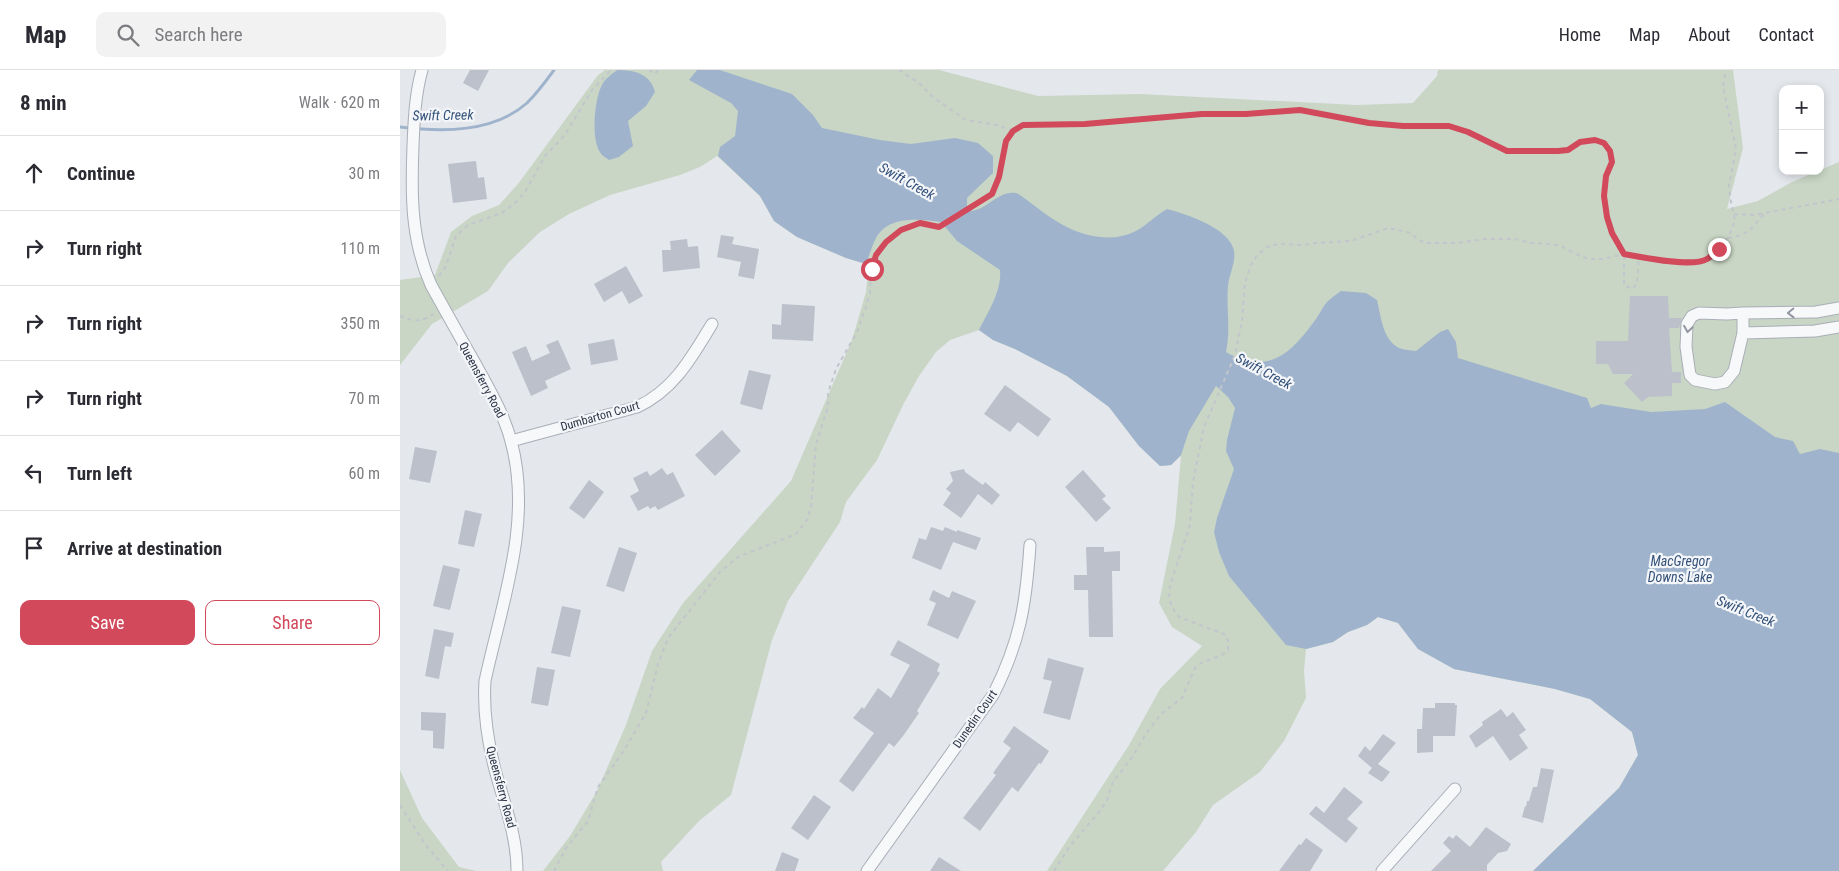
<!DOCTYPE html>
<meta charset="utf-8">
<style>
:root{--surface:#fff;--page:#f2f2f3;--text:#2b2b33;--muted:#7c7c81;--line:#e1e1e2;--accent:#d1495b}
body{margin:0;font-family:"Roboto Condensed",sans-serif;background:var(--page);color:var(--text)}
.controls{position:absolute;right:15px;top:15px;display:grid;overflow:hidden;border-radius:10px;box-shadow:0 2px 8px #0003}
.controls button{width:45px;height:45px;display:grid;place-items:center;padding:0;border:0;border-bottom:1px solid var(--line);background:var(--surface);color:var(--text);font:25px sans-serif}
.stop{position:absolute;width:15px;height:15px;margin:-11px;border:4px solid #d1495b;border-radius:50%;background:#fff}
.stop.end{background:#d1495b;border-color:#fff;box-shadow:0 1px 5px #0008}
.list{margin:0;padding:0;list-style:none}
h2{display:flex;justify-content:space-between;align-items:center;height:65px;margin:0;padding:0 20px;font-size:21px}
h2 small{font-size:16px;font-weight:400;color:var(--muted)}
.list li{display:grid;grid-template-columns:32px 1fr auto;gap:15px;align-items:center;box-sizing:border-box;height:75px;padding:0 20px;border-top:1px solid var(--line)}
.list b{display:block;font-size:19px;white-space:nowrap}
.list em{font-size:16px;font-style:normal;color:var(--muted)}
.actions{display:flex;gap:10px;padding:15px 20px}
.actions a{flex:1;padding:11px 0;border:1px solid var(--accent);border-radius:10px;text-align:center;font-size:18px;color:var(--accent)}
.actions .main{background:var(--accent);color:#fff}
.icon{flex:none;width:28px;height:28px;fill:none;stroke:currentColor;stroke-width:2;stroke-linecap:round;stroke-linejoin:round}
.map{position:relative;flex:none;width:1439px;height:801px;overflow:hidden}
header{display:flex;align-items:center;gap:30px;box-sizing:border-box;height:70px;padding:0 25px;background:var(--surface);border-bottom:1px solid var(--line)}
header strong{font-size:24px}
nav{display:flex;gap:28px;margin-inline-start:auto;font-size:18px}
.search{width:350px;height:45px;background:var(--page);display:flex;align-items:center;gap:12px;box-sizing:border-box;padding:0 18px;border-radius:10px;color:var(--muted);font-size:19px}
main{display:flex}
aside{flex:1;background:var(--surface)}
.map>svg:first-child{display:block}
.green{fill:#c9d6c5}
.water{fill:#9fb4cc}
.lines{fill:none;stroke-linecap:round;stroke-linejoin:round}
.stream{stroke:#9fb4cc;stroke-width:3}
.building{fill:#bbc0ca}
.street-casing{stroke:#a9aeb7;stroke-width:13}
.path{stroke:#c2c5cb;stroke-width:2;stroke-dasharray:4 4;stroke-linecap:butt}
.street{stroke:#f7f8fa;stroke-width:11}
.oneway{stroke:#9196a0}
.route{stroke:#d1495b;stroke-width:6}
.labels{text-anchor:middle;stroke-width:4.5;stroke-linejoin:round;paint-order:stroke}
.street-label{font-size:12px;fill:#2b3445;stroke:#f4f6f9}
.water-label{font-size:14px;font-style:italic;fill:#34527a;stroke:#f4f6f9}
</style>
<header>
<strong>Map</strong>
<div class="search"><svg class="icon" aria-label="search" viewBox="0 0 24 24"><circle cx="10" cy="10" r="6"/><path d="M15 15l6 6"/></svg>Search here</div>
<nav><a>Home</a><a>Map</a><a>About</a><a>Contact</a></nav>
</header>
<main>
<aside>
<h2>8 min<small>Walk · 620 m</small></h2>
<ul class="list">
<li><svg class="icon" aria-label="ahead" viewBox="0 0 24 24"><path d="M12 20V5M6 11l6-6 6 6"/></svg><div><b>Continue</b></div><em>30 m</em></li>
<li><svg class="icon" aria-label="right" viewBox="0 0 24 24"><path d="M7 20v-9h11M14 6l5 5-5 5"/></svg><div><b>Turn right</b></div><em>110 m</em></li>
<li><svg class="icon" aria-label="right" viewBox="0 0 24 24"><path d="M7 20v-9h11M14 6l5 5-5 5"/></svg><div><b>Turn right</b></div><em>350 m</em></li>
<li><svg class="icon" aria-label="right" viewBox="0 0 24 24"><path d="M7 20v-9h11M14 6l5 5-5 5"/></svg><div><b>Turn right</b></div><em>70 m</em></li>
<li><svg class="icon" aria-label="left" viewBox="0 0 24 24"><path d="M17 20v-9H6M10 6l-5 5 5 5"/></svg><div><b>Turn left</b></div><em>60 m</em></li>
<li><svg class="icon" aria-label="arrive" viewBox="0 0 24 24"><path d="M6 21V4h12l-3 4 3 4H6"/></svg><div><b>Arrive at destination</b></div></li>
</ul>
<div class="actions"><a class="main">Save</a><a>Share</a></div>
</aside>
<div class="map">
<svg width="1439" height="801" viewBox="0 0 1439 801">
<rect width="100%" height="100%" fill="#e4e7ec"/>
<path class="green" d="M205 0H539L638 26 740 24 957 35 1013 33 1037 6 1038 0H1333L1343 78 1327 139 1358 131 1392 112 1439 92V801H1133L1219 718 1238 685 1232 662 1190 629 1155 619 1054 599 1018 579 998 553 978 547 967 555 948 562 933 572 906 579 904 600 906 628 884 671 860 702 813 735 796 762 763 801H647L729 675 760 619 802 576 772 557 759 533 775 454 781 386 771 395 760 396 739 376 709 337 667 306 615 279 593 270 579 260 550 270 536 282 519 306 504 333 477 390 446 432 440 452 388 531 372 570 331 725 299 751 261 792 263 801H143L170 766 197 721 226 655 252 581 283 533 391 411 452 270 466 222 468 201 466 194 446 188 397 167 374 151 360 126 317 86 300 97 280 105 210 125 169 144 140 162 108 193 88 221 32 254 0 295V210L35 205 51 162 72 146 99 135 118 114 198 5Z
M0 700 22 748 59 797 76 801H0Z"/>
<path class="water" d="M217 0C234 0 250 3 255 22L246 36 228 51 233 76 219 87 209 90C207 88 204 87 202 85 190 73 194 27 203 13 206 8 212 4 217 0Z
M297 0H320L392 24 413 45 422 58 480 70 511 74 555 68 578 73 593 86V103L567 128V136L571 141C588 139 599 120 616 123 620 124 641 141 647 145 672 163 706 176 736 161 747 155 756 145 767 139 786 144 830 158 834 181 836 192 829 205 828 216 826 239 831 257 826 282 866 305 889 286 913 253 919 246 922 237 928 231 932 227 937 224 941 221L966 223 977 230C981 247 983 270 999 278 1004 280 1011 280 1016 281L1040 262 1048 259 1056 272 1058 288 1187 328 1191 338 1201 334 1251 342 1305 339 1325 332 1375 367 1393 371 1400 384 1420 379 1439 383V801H1133L1219 718 1238 685 1232 662 1190 629 1155 619 1054 599 1018 579 998 553 978 547 967 555 948 562 933 572 906 579 886 575 829 506 819 482 814 462 817 448 834 399 826 381 827 370 835 338 828 327 816 316 789 361 781 385 771 395 760 396 739 376 709 337 667 306 615 279 593 270 579 260C588 242 602 221 600 200L557 171 541 152C519 149 489 145 476 168 472 176 469 186 466 194L446 188 397 167 374 151 360 126 318 86 320 77 335 66 338 41 331 33 289 10Z"/>
<g class="lines">
<path class="stream" d="M0 57C42 62 93 63 127 33 137 23 146 11 154 0"/>
</g>
<path class="building" d="M70 0H89L78 21 63 13Z
M76 91 78 108 84 107 87 129 53 133 48 94Z
M321 165 334 167 332 174 359 179 354 209 338 206 341 192 317 187Z
M287 169 288 177 298 176 300 198 263 202 262 180H271L270 171Z
M226 196 243 226 229 234 222 221 204 232 194 214Z
M1230 226H1268L1269 248H1282L1279 258H1269L1272 302H1281V313H1272V326L1248 327 1242 332 1224 313 1233 304H1213L1208 294H1196V271H1228Z
M382 234 415 236 413 271 372 269V254L381 255Z
M214 269 218 290 191 295 188 274Z
M158 270 171 299 145 311 148 318 131 326 112 282 126 276 132 291 150 283 146 275Z
M349 300 371 305 362 340 340 334Z
M605 315 651 349 638 367 618 352 610 362 584 344Z
M322 360 341 381 315 406 295 385Z
M15 377 37 381 30 413 9 409Z
M262 398 267 405 273 402 285 426 258 440 255 436 250 439 248 436 238 441 230 426 239 421 233 408 247 401 250 406Z
M564 399 565 402 583 415 585 412 600 425 592 435 578 424 561 448 543 435 551 423 546 419 553 411 550 402Z
M683 400 706 426 702 429 711 438 696 452 665 417Z
M189 410 204 422 184 449 169 438Z
M65 440 82 444 74 477 58 474Z
M531 457 543 461 545 457 557 462V460L581 468 576 480 553 472 541 500 512 488 519 468 526 470Z
M219 477 237 483 224 522 206 516Z
M686 477H704V482L720 481V501H712L713 567H689L688 520H674V505H687Z
M43 495 60 499 50 540 33 536Z
M533 520 549 528 552 521 576 531 558 569 527 555 536 533 529 530Z
M162 536 181 540 170 587 151 583Z
M34 559 54 563 51 577 45 576 39 609 25 606Z
M498 570 540 594 537 601 540 603 517 641 519 643 503 666 494 677 489 673 453 722 439 711 474 663 453 648 462 637 464 639 478 618 491 628 510 595 490 585Z
M648 588 684 598 670 650 643 643 652 611 643 609Z
M137 597 155 600 148 636 131 633Z
M1035 633H1055V635H1057L1055 666H1033V682L1017 683V659H1022L1023 638H1035Z
M1101 639 1107 647 1113 642 1126 660 1119 665 1128 678 1110 691 1093 666 1076 678 1069 666 1083 655 1082 652Z
M21 642 46 643 44 679 33 678V661L21 660Z
M614 656 649 681 641 694 639 693 618 722 612 717 580 761 563 748 596 705 593 703 611 678 603 672Z
M983 664 996 673 978 694 990 702 982 712 968 703 972 698 958 686 965 676 970 681Z
M1141 698 1154 700 1143 753 1122 747 1125 736 1126 737 1127 731H1129L1133 717H1137Z
M944 717 963 732 947 749 958 758 946 773 909 744 916 736 924 743Z
M414 725 431 737 408 770 391 758Z
M1086 757 1111 774 1107 781 1098 783 1087 795V801H1031L1051 781 1043 773 1049 766 1053 769 1056 765 1070 777Z
M906 768 923 780 910 801H879L899 774 901 775Z
M382 782 399 789 395 801H375Z
M539 787 561 801H530Z"/>
<g class="lines">
<defs>
<path id="street" d="M22 0C15 25 14 50 13 76 11 125 11 170 31 215 46 242 61 269 76 295 89 319 104 344 111 371 133 451 102 532 85 611 83 643 88 675 97 707 106 738 117 768 117 801
M1343 243V263L1334 301 1325 312 1315 314 1295 310 1290 305 1286 277 1287 254 1292 246 1299 243 1327 244 1343 243 1416 242 1439 238
M1343 263 1415 261 1439 257
M111 371 237 337C274 320 292 287 312 254
M467 801 593 625C620 572 626 535 630 475
M982 801 1055 719"/>
</defs>
<use href="#street" class="street-casing"/>
<path class="path" d="M249 0 255 4 258 0
M499 0 519 13 534 28 566 50 597 55 613 61
M1334 144 1354 145 1439 129
M1328 168C1348 165 1351 159 1364 144
M39 206 46 196 56 166 68 155 102 143 117 131 125 122 145 86 165 65 192 20 211 0
M0 246C13 252 23 252 35 243
M0 735 25 774 48 801
M154 801 166 778 188 751 198 717 223 682 246 643 258 594 268 568 320 502 338 487 396 464 407 450 411 437 416 374 428 337V323L436 299 457 262 466 237 470 223 471 199 476 185 486 172 501 160 520 153 539 157 591 124 599 107 606 71 613 61 623 55 685 54 802 43 845 44 900 40 969 53 1003 56H1049L1068 62 1107 81H1158L1168 80 1180 72 1195 70 1204 73 1210 81 1212 92 1206 106 1204 126 1207 147 1212 163 1224 184V212L1225 216 1233 219 1237 213 1239 187
M654 801 670 776 700 741 707 730 713 712 733 686 745 665 761 644 782 628 795 598 801 593 822 585 828 580V571L824 564 779 547 772 537 769 528 770 515 790 455 793 412 804 357 835 285 842 250 845 213 850 197 857 185 867 177 878 174 904 175 917 173 951 171 988 158 1008 162 1024 173H1057L1085 169H1114L1132 173 1151 174 1161 176 1182 187 1191 189H1203L1224 184 1249 189 1293 193 1306 190 1319 179 1329 166 1335 150 1330 127 1329 115 1336 79 1323 16 1326 0"/>
<use href="#street" class="street"/>
</g>
<defs><path id="oneway-chevron" d="M-2-3.5L2.5 0L-2 3.5" fill="none" stroke-width="1.6" stroke-linecap="round" stroke-linejoin="round" transform="scale(1.25)"/></defs>
<g class="oneway">
<use href="#oneway-chevron" transform="translate(1391 243) rotate(179)"/>
<use href="#oneway-chevron" transform="translate(1288 259) rotate(99)"/>
</g>
<g class="lines">
<path class="route" d="M472 199 476 185 486 172 501 160 520 153 539 157 592 124 599 107 606 71 613 61 623 55 685 54 802 44H846L900 40 969 53 1003 56H1049L1068 62 1107 81H1158L1168 80 1180 72 1195 70 1204 73 1210 81 1212 92 1206 106 1204 126 1207 147 1212 163 1224 184C1241 187 1292 198 1307 189 1311 187 1315 182 1319 179"/>
</g>
<g class="labels">
<g class="street-label">
<text transform="translate(82 310) rotate(62)" y="4">Queensferry Road</text>
<text transform="translate(200 346) rotate(-16)" y="4">Dumbarton Court</text>
<text transform="translate(575 649) rotate(-55)" y="4">Dunedin Court</text>
<text transform="translate(101 717) rotate(75)" y="4">Queensferry Road</text>
</g>
<g class="water-label">
<text transform="translate(43 45) rotate(-1)" y="5">Swift Creek</text>
<text transform="translate(507 111) rotate(29)" y="5">Swift Creek</text>
<text transform="translate(864 301) rotate(28)" y="5">Swift Creek</text>
<text x="1280" y="496">MacGregor<tspan x="1280" dy="16">Downs Lake</tspan></text>
<text transform="translate(1346 541) rotate(22)" y="5">Swift Creek</text>
</g>
</g>
</svg>
<div class="controls">
<button>+</button>
<button>−</button>
</div>
<div class="stop" style="left:472px;top:199px"></div>
<div class="stop end" style="left:1319px;top:179px"></div>
</div>
</main>
